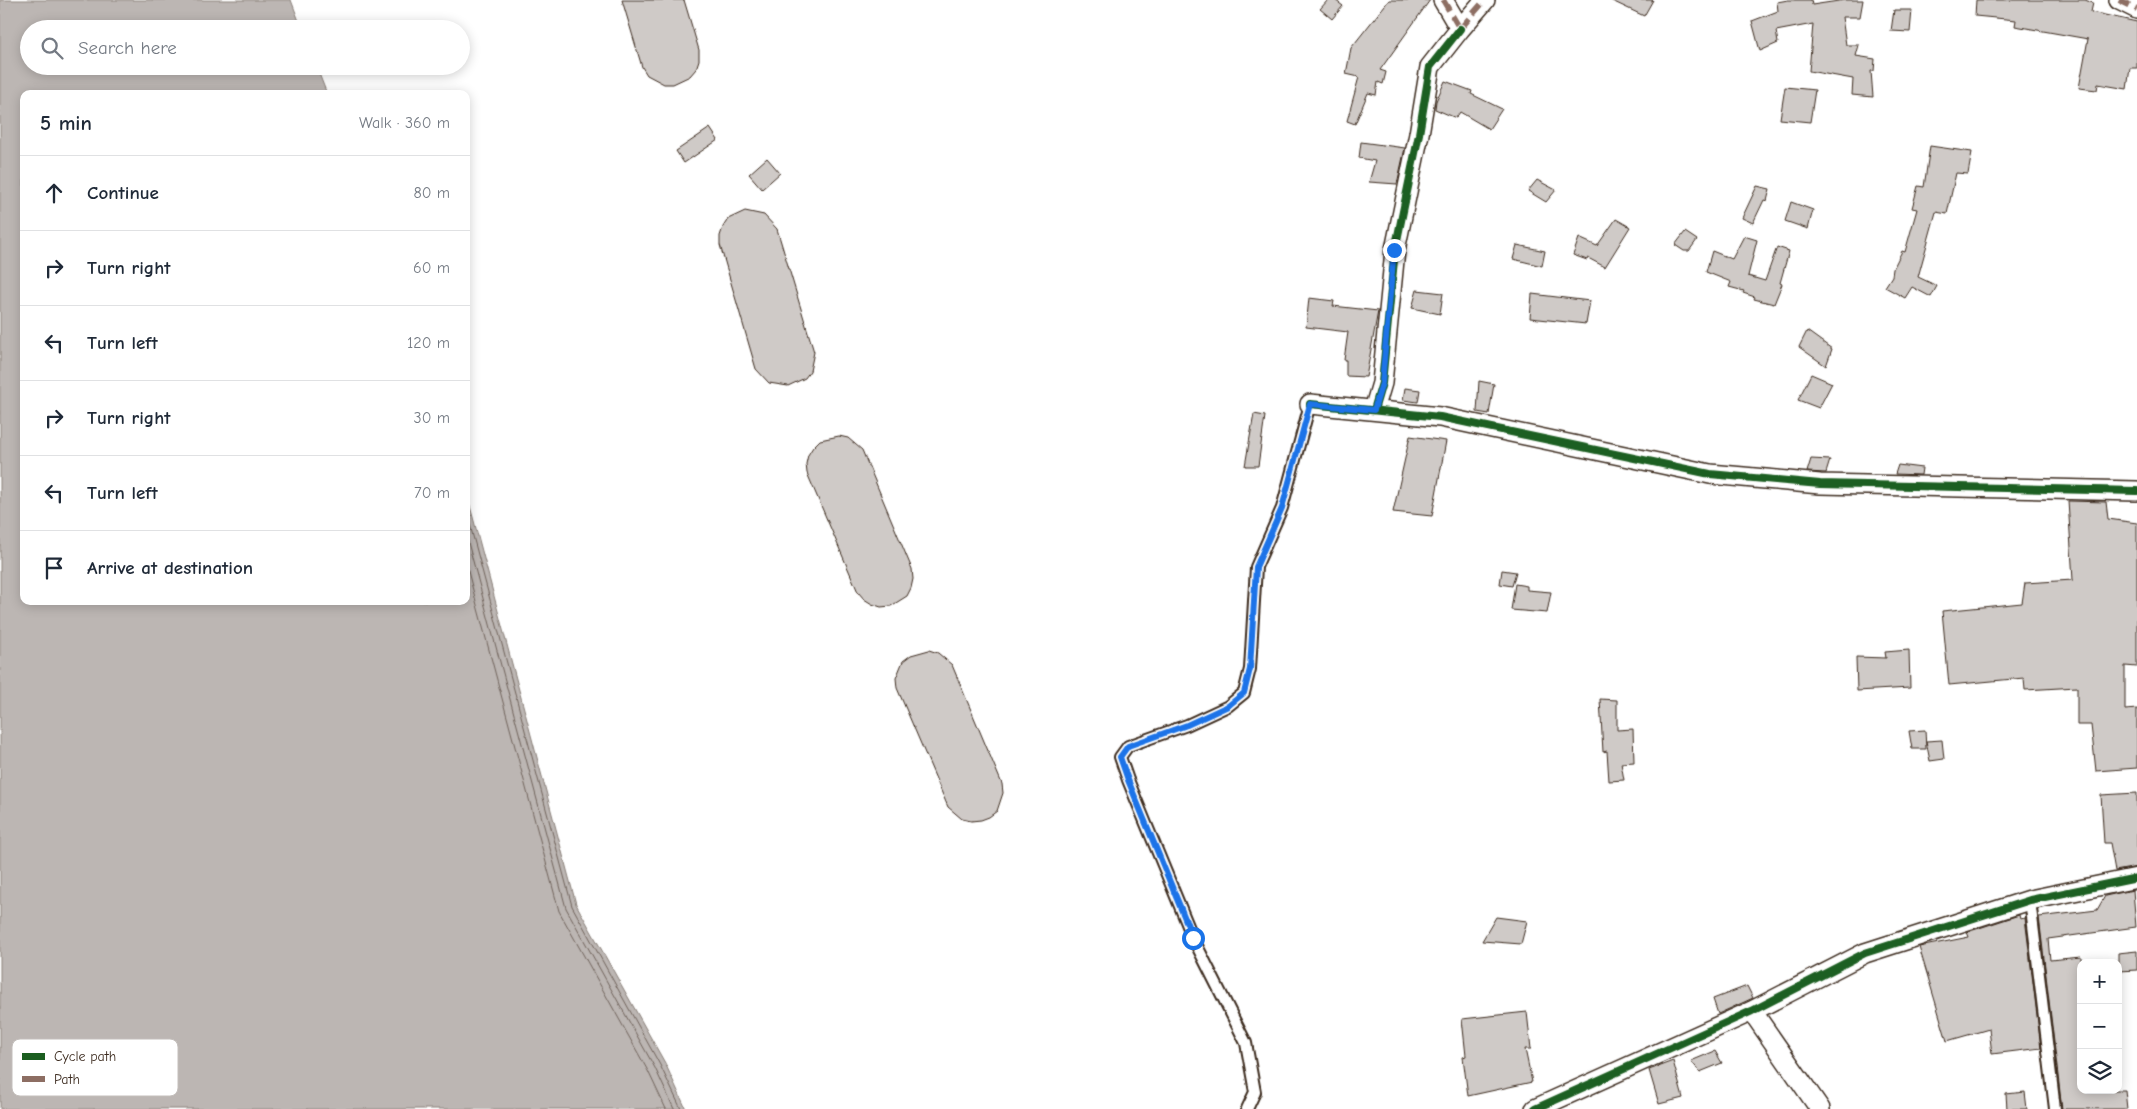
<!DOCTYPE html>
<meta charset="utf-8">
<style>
:root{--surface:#fff;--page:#f2f2f3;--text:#1f2937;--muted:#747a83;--line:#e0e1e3}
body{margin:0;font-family:"Comic Neue",sans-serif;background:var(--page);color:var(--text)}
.controls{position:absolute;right:15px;bottom:15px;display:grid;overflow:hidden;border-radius:10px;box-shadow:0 2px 12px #0003}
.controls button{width:45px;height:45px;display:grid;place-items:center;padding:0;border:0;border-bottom:1px solid var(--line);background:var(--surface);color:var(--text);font:25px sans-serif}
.stop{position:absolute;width:15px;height:15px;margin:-11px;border:4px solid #1a73e8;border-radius:50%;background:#fff}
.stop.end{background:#1a73e8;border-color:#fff;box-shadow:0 1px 5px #0008}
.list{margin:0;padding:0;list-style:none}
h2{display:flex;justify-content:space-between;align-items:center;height:65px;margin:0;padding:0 20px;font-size:21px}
h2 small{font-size:16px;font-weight:400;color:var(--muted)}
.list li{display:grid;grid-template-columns:32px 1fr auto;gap:15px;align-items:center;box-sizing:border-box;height:75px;padding:0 20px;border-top:1px solid var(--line)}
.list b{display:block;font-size:19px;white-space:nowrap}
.list em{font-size:16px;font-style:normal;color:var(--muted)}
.icon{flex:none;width:28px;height:28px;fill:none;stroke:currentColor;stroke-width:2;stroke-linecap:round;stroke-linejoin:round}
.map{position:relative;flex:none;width:2137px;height:1109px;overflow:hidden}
.search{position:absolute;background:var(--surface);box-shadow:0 2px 12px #0003;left:20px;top:20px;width:450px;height:55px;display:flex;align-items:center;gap:12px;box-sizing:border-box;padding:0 18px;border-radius:28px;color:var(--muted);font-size:19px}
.panel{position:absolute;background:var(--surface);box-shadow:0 2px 12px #0003;left:20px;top:90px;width:450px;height:515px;border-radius:10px}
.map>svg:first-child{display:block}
.water{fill:#bcb6b3;stroke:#887e77}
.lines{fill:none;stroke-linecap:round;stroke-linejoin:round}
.shore{stroke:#6f625a;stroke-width:1}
.building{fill:#cfcac7;stroke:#3b2a1e}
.service-casing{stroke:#3b2a1e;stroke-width:14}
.minor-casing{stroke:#3b2a1e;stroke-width:22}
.service{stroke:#fff;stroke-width:10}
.minor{stroke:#fff;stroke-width:19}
.quiet{stroke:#8d6e63;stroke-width:6;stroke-dasharray:12 6;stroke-linecap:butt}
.cycleway-casing{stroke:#fff;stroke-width:11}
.cycleway{stroke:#1b5e20;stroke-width:8}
.route{stroke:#1a73e8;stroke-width:6}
.key{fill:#fff;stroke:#c4bfbc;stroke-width:1}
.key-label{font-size:14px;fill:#3b2a1e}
</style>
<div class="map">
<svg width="2137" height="1109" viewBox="0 0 2137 1109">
<rect width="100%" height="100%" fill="#fff"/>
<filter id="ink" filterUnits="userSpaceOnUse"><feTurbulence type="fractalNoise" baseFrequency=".02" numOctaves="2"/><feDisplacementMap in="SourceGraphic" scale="10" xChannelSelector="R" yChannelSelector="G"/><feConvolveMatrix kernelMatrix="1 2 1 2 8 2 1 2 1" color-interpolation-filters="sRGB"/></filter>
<g filter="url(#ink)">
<path class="water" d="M0 0H291L302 29H29V66H316L327 94H24V601H466V491L576 904 665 1063 686 1109H0Z"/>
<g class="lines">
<path class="shore" d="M466 510 572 906 660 1065 681 1109
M466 535 566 908 655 1068 674 1109
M466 564 559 911 648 1071 666 1109"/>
</g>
<path class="building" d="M622 0H684L699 50V60L696 69 690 76 673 84H664L647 75 642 67Z
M1328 0H1335L1343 6 1332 19 1320 9Z
M1389 0H1430L1380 70 1386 72 1383 84 1378 82 1376 95 1368 93 1355 124 1347 121 1359 77 1346 74 1351 48Z
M1610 0H1653L1644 16Z
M1788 0H1811L1812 5 1845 0H1863L1860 17H1842L1846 45H1859L1856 56 1875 59 1874 71H1871L1873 97 1852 95 1853 79 1809 71 1813 24 1776 31 1778 43 1760 51 1752 21 1778 11 1777 2Z
M1976 0H2085L2093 3 2091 12 2137 22V68H2130L2127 89 2098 84 2097 90 2079 88 2088 39 2015 26 2016 20 1975 16Z
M1894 10H1912L1910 32 1891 31Z
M1445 81 1472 91 1471 94 1502 109 1489 129 1460 112 1456 118 1435 109 1436 101Z
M1785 87 1815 90 1810 122 1780 119Z
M710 128 718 140 684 163 676 151Z
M1361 142 1405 148 1397 184 1369 182 1375 161 1359 158Z
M1930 146 1972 152 1968 174 1956 173 1947 214 1936 212 1918 277 1937 286 1931 297 1912 287 1905 298 1885 287 1892 276 1893 269 1902 251 1905 252 1917 209 1912 208 1918 186 1924 187Z
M767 158 780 173 762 189 749 174Z
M1537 180 1556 190 1546 202 1528 191Z
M1757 186 1770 189 1767 201 1764 200 1753 223 1742 218Z
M1791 202 1813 210 1808 229 1785 221Z
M745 211 764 215 777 229 814 352 810 371 805 378 788 386 769 383 756 369 720 245V236L723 227 728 219Z
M1616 219 1630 227 1605 267 1588 258 1587 260 1573 255 1579 238 1597 246Z
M1685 232 1697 240 1689 251H1684L1675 245Z
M1744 236 1757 240 1748 276 1765 281 1777 247 1789 251 1780 283 1782 284 1774 304 1754 299 1755 297 1743 293 1744 291 1729 287 1731 282 1706 272 1712 251 1732 259Z
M1517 245 1545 251 1542 266 1513 259Z
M1417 290 1443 293 1440 314 1412 308Z
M1532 294 1590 301 1586 324 1530 318Z
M1309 298 1334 301 1333 306 1378 311 1366 377 1346 376V360H1344L1348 332 1306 327Z
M1807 331 1832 349 1826 366 1799 347Z
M1811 374 1832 383 1819 408 1798 400Z
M1479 381 1494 384 1489 414 1477 412Z
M1405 388 1420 390 1418 402 1403 400Z
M1254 414 1265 416 1258 466H1245Z
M839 436 848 438 862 450 912 569 913 579 911 588 907 596 891 606 881 607 872 604 864 599 858 592 807 473 806 464 808 455 813 447 820 440Z
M1410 436 1446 441 1432 516 1393 512Z
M1811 459 1830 460 1826 473 1807 472Z
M1898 465 1922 468 1921 475 1895 474Z
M2068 501 2106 502 2108 519 2137 523V667L2125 666V710L2137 709V768L2096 771 2091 725H2077V687L2025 690 2024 678 1949 685 1942 611 2022 603 2025 583 2073 580Z
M1502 570 1516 572 1512 586 1500 584Z
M1515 584 1527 586V590L1551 592 1547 613 1511 610Z
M929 650 938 653 952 665 1002 784 1003 793 997 811 989 817 981 820 971 821 962 819 948 807 897 688 896 678 903 661 911 655Z
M1909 650 1910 688 1857 691 1856 657 1886 658 1885 652Z
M1600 699 1617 700V730L1633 729 1634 762 1621 763 1624 780 1609 781 1607 751 1603 752Z
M1925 730 1926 749H1912L1909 731Z
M1942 740 1944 759 1930 761 1926 741Z
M2137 793V867L2115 871 2110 843H2104L2101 795Z
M2133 890 2136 927 2048 939 2050 960 2081 957V1090H2125L2127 1109H2062L2039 917 2097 910 2105 896Z
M2019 915 2020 919 2025 918 2041 1048 1992 1054 1989 1029 1947 1041 1919 947 1969 937 1967 932Z
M1496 917 1527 921 1521 944 1482 941Z
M2137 951V970L2118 971V953Z
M1747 986 1753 998 1718 1014 1713 999Z
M1527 1012 1531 1049H1525L1532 1082 1468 1096 1463 1057 1466 1056 1462 1019Z
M1715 1051 1722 1063 1700 1072 1691 1061Z
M1673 1061 1683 1098 1659 1104 1649 1070Z
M2025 1092 2027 1109H2007L2006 1094Z"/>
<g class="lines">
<defs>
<path id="service" d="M2030 900 2055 1109
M1247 1109 1255 1092 1246 1043 1193 938 1128 780 1120 757 1128 746 1187 725 1228 706 1244 693 1250 669 1256 567 1282 508 1310 404"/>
<path id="minor" d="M1443 0 1460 29 1485 0
M2119 0 2137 9
M1310 404 1440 417 1710 474 1820 484 2137 491
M1374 410 1382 383 1395 250 1419 134 1430 67 1460 29
M1752 1011 1820 1109
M1535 1109 1752 1011 1865 953 2030 900 2137 878"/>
</defs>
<use href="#service" class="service-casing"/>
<use href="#minor" class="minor-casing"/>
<use href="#service" class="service"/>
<use href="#minor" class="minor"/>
<path class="quiet" d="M1443 0 1460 29 1485 0
M2119 0 2137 9"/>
<defs>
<path id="cycleway" d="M1310 404 1440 417 1710 474 1820 484 2137 491
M1374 410 1382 383 1395 250 1419 134 1430 67 1460 29
M1535 1109 1752 1011 1865 953 2030 900 2137 878"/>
</defs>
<use href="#cycleway" class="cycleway-casing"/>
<use href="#cycleway" class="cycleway"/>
</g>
</g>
<g class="lines" filter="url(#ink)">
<path class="route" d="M1193 938 1128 780 1120 757 1128 746 1187 725 1228 706 1244 693 1250 669 1256 567 1282 508 1310 404 1374 410 1382 383 1394 250"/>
</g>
<rect x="12" y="1039" width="166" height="57" rx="8" class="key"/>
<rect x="22" y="1053" width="23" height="7" fill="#1b5e20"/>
<rect x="22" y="1076" width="23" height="6" fill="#8d6e63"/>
<g class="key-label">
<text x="54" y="1061">Cycle path</text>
<text x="54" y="1084">Path</text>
</g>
</svg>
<div class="controls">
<button>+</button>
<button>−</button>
<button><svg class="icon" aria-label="layers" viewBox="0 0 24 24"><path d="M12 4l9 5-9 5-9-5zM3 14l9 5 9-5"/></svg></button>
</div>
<div class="stop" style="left:1193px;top:938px"></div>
<div class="stop end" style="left:1394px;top:250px"></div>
<div class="search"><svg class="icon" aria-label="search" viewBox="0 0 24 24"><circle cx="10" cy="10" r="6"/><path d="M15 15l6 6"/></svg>Search here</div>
<section class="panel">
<h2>5 min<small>Walk · 360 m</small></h2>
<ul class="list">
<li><svg class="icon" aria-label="ahead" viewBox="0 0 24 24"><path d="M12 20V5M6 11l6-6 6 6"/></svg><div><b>Continue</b></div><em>80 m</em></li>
<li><svg class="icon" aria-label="right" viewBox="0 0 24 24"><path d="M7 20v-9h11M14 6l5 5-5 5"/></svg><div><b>Turn right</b></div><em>60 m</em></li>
<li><svg class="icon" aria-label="left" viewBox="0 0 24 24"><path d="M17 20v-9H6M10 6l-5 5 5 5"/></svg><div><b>Turn left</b></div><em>120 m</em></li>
<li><svg class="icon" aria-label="right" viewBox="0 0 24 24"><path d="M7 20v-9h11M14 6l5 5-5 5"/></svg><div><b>Turn right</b></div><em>30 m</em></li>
<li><svg class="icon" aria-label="left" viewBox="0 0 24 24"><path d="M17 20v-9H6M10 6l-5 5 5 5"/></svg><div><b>Turn left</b></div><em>70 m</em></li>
<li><svg class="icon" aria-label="arrive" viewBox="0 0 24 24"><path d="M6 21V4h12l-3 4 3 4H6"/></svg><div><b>Arrive at destination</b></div></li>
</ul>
</section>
</div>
